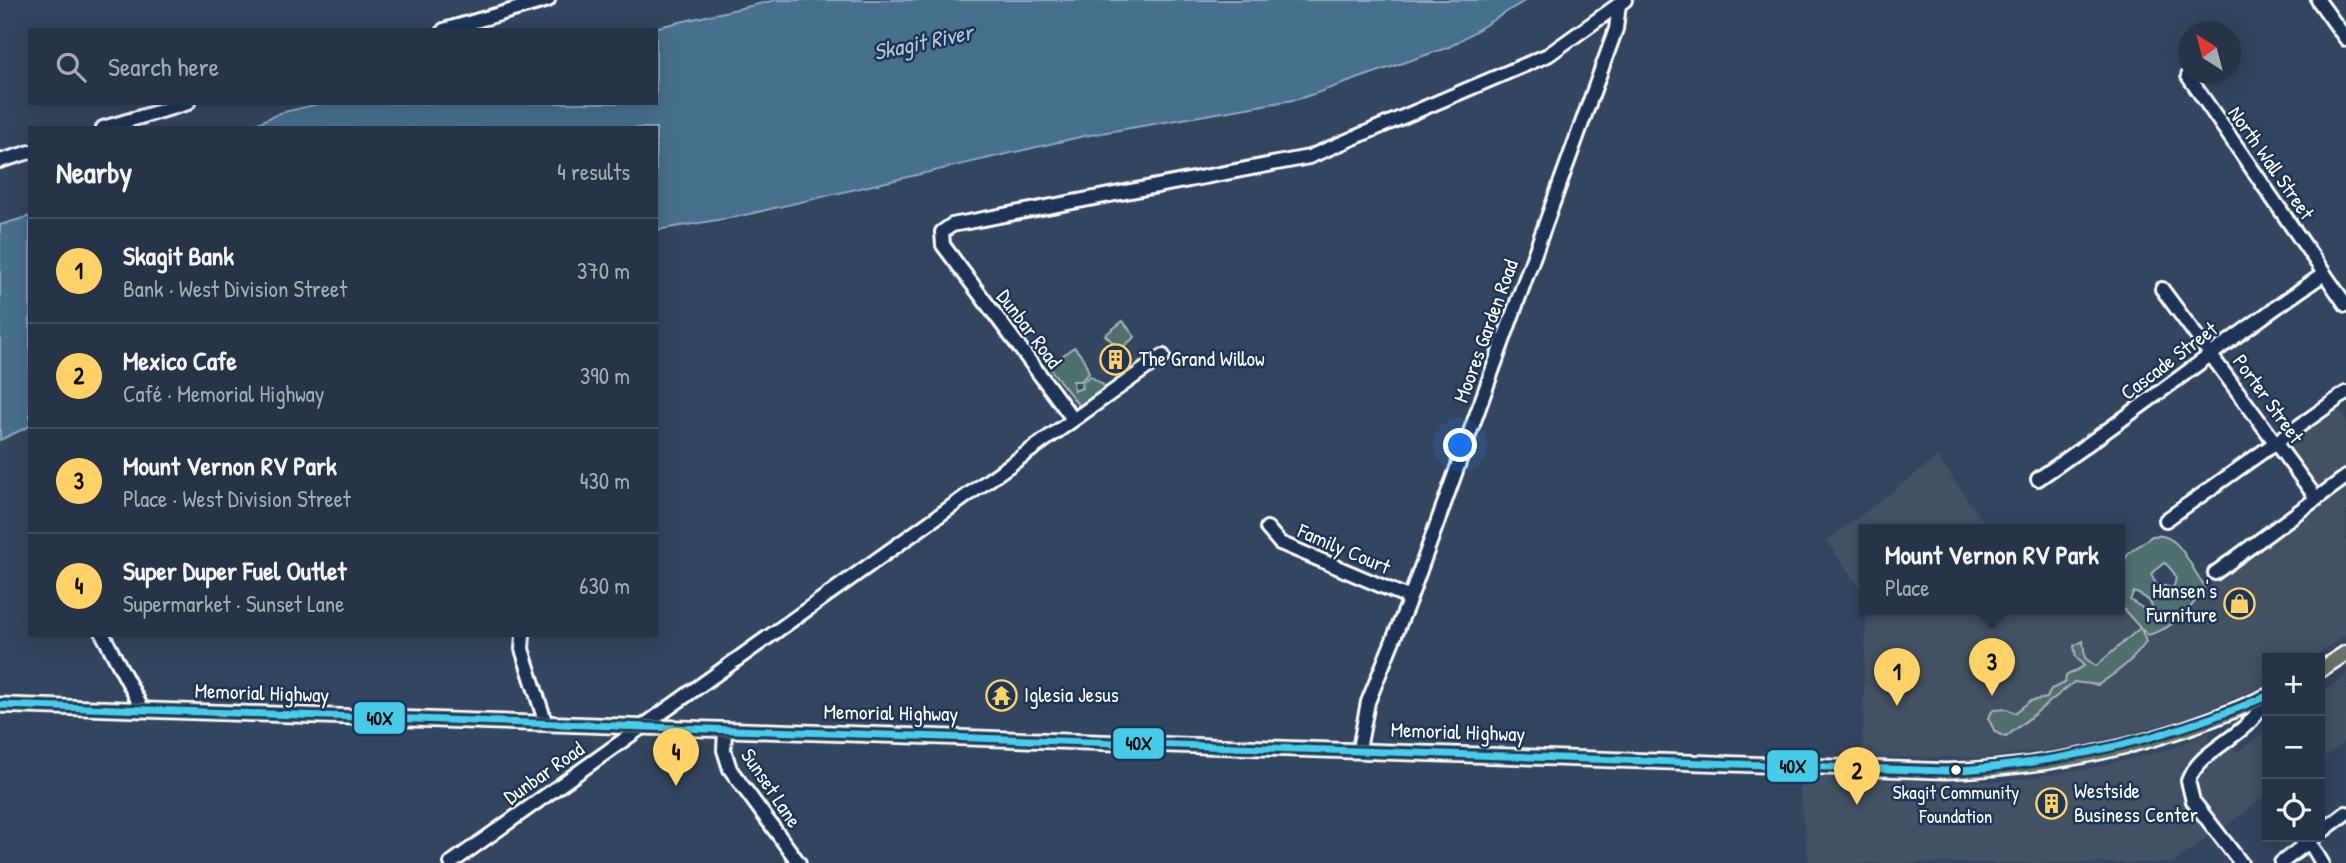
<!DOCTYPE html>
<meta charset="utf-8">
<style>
:root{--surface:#263447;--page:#2e3c4e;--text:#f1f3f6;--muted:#a4aab4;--line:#424f60;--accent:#ffd166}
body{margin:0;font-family:"Patrick Hand",sans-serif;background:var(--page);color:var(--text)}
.controls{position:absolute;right:21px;bottom:21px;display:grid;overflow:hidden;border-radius:0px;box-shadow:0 4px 18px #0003}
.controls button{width:63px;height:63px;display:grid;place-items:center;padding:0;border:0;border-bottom:2px solid var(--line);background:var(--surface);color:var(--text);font:35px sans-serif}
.compass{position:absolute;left:2178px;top:21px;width:63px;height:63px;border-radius:50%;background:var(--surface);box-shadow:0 4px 18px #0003;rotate:324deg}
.you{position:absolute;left:1461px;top:446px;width:24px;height:24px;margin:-18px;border:5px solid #fff;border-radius:50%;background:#1a73e8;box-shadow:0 0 0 10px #1a73e833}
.badge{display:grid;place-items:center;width:46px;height:46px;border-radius:50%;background:var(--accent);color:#111;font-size:23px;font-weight:700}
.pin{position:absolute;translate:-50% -58px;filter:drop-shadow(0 2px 4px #0008)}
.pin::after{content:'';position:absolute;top:37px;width:24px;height:21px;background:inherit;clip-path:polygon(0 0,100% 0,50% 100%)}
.popup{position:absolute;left:1859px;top:524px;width:266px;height:91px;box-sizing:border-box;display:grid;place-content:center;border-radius:0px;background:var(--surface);filter:drop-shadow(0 2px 5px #0005);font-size:23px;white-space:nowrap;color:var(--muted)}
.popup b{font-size:26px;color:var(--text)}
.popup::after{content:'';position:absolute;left:50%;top:100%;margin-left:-14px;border:14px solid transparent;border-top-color:var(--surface)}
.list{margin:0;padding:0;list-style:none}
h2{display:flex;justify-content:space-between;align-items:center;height:91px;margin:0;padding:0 28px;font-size:30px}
h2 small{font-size:23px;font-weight:400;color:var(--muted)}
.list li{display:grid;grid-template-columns:46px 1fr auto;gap:21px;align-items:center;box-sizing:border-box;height:105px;padding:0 28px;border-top:2px solid var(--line)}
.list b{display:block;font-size:26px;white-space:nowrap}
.list p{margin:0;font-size:23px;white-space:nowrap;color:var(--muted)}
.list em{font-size:23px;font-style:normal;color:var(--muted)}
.icon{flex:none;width:38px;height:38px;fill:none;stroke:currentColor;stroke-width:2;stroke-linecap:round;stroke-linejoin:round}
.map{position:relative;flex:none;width:2346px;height:863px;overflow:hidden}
.search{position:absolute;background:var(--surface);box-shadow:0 4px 18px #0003;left:28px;top:28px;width:630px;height:77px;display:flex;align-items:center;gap:18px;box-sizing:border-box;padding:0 24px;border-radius:0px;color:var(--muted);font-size:26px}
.panel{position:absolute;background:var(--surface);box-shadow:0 4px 18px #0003;left:28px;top:126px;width:630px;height:511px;border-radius:0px}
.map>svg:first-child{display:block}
.built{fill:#425164}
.green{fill:#506f6d;stroke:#a8b7b6;stroke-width:2;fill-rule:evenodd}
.water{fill:#466f8e;stroke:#90a9bb;stroke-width:2}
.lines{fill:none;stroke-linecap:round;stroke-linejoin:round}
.minor-casing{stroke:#fff;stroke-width:18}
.major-casing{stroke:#fff;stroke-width:19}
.minor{stroke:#1d3557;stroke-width:12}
.major{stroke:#697266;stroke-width:14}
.bus-1-casing{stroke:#1d3557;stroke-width:12}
.bus-1{stroke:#46cce9;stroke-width:7}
.bus-dot{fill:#fff;stroke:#1d3557;stroke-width:2.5}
.labels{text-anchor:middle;stroke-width:5;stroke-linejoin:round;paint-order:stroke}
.bus-label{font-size:19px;fill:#fff;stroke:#1d3557}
.street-label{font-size:21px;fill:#fff;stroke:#1d3557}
.poi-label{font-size:21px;fill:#fff;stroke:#1d3557;text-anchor:start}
.water-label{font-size:23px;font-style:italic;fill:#b5c5d2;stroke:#1d3557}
.line-badge{stroke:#1d3557;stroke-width:2.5}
.pale-badge-label{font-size:19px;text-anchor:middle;font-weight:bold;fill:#111}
</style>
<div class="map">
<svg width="2346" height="863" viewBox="0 0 2346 863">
<rect width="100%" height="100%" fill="#33465f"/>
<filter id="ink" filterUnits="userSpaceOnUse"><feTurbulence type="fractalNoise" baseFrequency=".0143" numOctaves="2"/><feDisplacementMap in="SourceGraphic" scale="14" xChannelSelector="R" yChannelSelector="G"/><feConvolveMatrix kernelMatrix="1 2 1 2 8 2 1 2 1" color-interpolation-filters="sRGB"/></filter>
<g filter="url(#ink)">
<path class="built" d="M2334 403 2346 419V467L2314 490 2280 444Z
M1938 457 1989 530H1864V594L1827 541Z
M2346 485V634L2312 658H2267V685L2192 716 2126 735 2060 749 1979 758 1862 757 1866 618 1876 610H2120V605L2142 636Z
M2346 675V740L2320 761V694Z
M2267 731V794L2221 830 2195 795 2193 781 2202 768 2230 748 2238 751Z
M2210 732 2209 740 2182 769 2179 787 2181 796 2211 835 2173 863H1809L1798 776 1937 782 2008 781 2091 768 2173 748Z"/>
<path class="green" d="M1123 321 1135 337 1120 349 1105 335Z
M1074 347 1084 359 1089 373 1081 381H1073L1074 391 1082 388 1081 384 1090 376 1106 387 1080 407 1048 366Z
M2152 536C2181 530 2190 570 2205 586 2193 608 2173 629 2148 635L2141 629 2146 642C2134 660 2116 673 2098 685L2074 682 2006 737 1995 732 1988 718 1993 710 2007 709 2015 713 2030 701 2047 698 2051 689 2065 683 2066 676 2084 666 2076 657 2074 646 2083 641 2085 658 2096 666 2140 628 2120 605V567L2129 553ZM2165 563C2174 572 2179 576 2173 588L2156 584 2151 574ZM2134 592C2147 597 2153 602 2155 616L2130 600Z"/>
<path class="water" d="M776 0H1526L1449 47 1299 99 1084 136 736 217 656 230V128H247L280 113 323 103H656V30H645Z
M30 216V426L0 440V225Z"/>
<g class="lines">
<defs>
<path id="minor" d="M2318 0 2346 39
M444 30 548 0
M2188 76 2346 305
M103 128 188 103
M0 161 30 152
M2162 289 2317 499
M1073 419 943 245 942 232 952 225 1309 157 1548 55 1625 0
M2038 479C2135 413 2227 340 2324 274
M2166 520 2346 393
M1267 528 1280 543 1410 598
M2215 573 2346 477
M103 635 143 710
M523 635 522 649 546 724
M725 730 724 750 730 769 799 863
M1359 749 1368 702 1410 598 1616 29 1619 4
M2320 833 2346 813
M2309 841 2322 863
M451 863 1163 356
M2241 863 2193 801 2188 781C2200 749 2244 738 2261 707L2259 700
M2281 863 2315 837"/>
<path id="major" d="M2320 670 2346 653
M0 705 1946 771C2058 767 2166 743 2267 696"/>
</defs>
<use href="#minor" class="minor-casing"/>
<use href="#major" class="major-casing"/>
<use href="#minor" class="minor"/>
<use href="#major" class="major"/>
<defs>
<path id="bus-1" d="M0 705 1946 771C2059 764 2163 741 2267 696"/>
</defs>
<use href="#bus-1" class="bus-1-casing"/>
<use href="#bus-1" class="bus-1"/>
</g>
</g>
<defs>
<symbol id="building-ring" viewBox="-11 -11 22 22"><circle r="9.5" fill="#1d3557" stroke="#ffd166" stroke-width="1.5"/><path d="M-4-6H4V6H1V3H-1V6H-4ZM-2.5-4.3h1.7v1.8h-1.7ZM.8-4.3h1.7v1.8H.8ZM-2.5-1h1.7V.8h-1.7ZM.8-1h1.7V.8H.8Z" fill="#ffd166"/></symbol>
<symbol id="shop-ring" viewBox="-11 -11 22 22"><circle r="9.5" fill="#1d3557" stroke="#ffd166" stroke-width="1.5"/><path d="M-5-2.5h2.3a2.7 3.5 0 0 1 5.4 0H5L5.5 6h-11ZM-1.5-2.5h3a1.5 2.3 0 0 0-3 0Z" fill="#ffd166"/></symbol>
<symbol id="temple-ring" viewBox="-11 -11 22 22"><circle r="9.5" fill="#1d3557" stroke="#ffd166" stroke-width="1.5"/><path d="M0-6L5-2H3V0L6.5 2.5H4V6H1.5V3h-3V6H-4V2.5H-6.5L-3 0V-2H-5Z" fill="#ffd166"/></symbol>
</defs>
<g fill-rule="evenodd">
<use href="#building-ring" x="1098" y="342" width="35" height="35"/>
<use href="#shop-ring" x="2222" y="586" width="35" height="35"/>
<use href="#temple-ring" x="984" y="678" width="35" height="35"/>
<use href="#building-ring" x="2034" y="786" width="35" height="35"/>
</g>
<circle class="bus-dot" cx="1956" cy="770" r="6"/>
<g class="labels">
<g class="bus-label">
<text x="1956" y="799">Skagit Community<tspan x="1956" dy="24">Foundation</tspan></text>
</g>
<g class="street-label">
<text transform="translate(2271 163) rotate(55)" y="7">North Wall Street</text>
<text transform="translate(1029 329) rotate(53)" y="7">Dunbar Road</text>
<text transform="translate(1486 331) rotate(-70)" y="7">Moores Garden Road</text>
<text transform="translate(2169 361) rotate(-37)" y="7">Cascade Street</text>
<text transform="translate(2268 399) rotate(54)" y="7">Porter Street</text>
<text transform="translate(1344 549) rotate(23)" y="7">Family Court</text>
<text transform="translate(262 693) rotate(2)" y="7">Memorial Highway</text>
<text transform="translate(891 713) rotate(1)" y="7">Memorial Highway</text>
<text transform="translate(1458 732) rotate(2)" y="7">Memorial Highway</text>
<text transform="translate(544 773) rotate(-35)" y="7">Dunbar Road</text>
<text transform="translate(771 788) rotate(56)" y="7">Sunset Lane</text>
</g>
<g class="poi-label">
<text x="1139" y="366">The Grand Willow</text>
<text x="2217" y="598" text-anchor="end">Hansen's<tspan x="2217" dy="24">Furniture</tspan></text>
<text x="1024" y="702">Iglesia Jesus</text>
<text x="2074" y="798">Westside<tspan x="2074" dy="24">Business Center</tspan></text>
</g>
<g class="water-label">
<text transform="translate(923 42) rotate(-12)" y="8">Skagit River</text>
</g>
</g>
<g class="line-badge">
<rect x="353" y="701" width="53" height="34" rx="7" fill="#46cce9"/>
<rect x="1112" y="727" width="53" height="33" rx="7" fill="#46cce9"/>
<rect x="1766" y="749" width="53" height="34" rx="7" fill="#46cce9"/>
</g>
<g class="pale-badge-label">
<text x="380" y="725">40X</text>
<text x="1139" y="750">40X</text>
<text x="1793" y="773">40X</text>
</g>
</svg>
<div class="controls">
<button>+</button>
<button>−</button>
<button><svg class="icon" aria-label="locate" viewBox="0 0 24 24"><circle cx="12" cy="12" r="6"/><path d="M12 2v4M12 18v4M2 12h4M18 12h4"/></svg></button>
</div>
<svg class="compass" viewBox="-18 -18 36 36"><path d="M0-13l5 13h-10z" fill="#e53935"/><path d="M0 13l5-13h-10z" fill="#a4aab4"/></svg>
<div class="you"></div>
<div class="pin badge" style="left:1897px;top:706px">1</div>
<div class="pin badge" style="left:1857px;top:805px">2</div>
<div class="pin badge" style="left:1992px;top:696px">3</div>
<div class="popup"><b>Mount Vernon RV Park</b>Place</div>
<div class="pin badge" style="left:676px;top:786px">4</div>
<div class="search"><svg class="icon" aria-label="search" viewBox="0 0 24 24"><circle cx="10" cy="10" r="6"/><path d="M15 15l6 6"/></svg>Search here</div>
<section class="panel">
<h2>Nearby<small>4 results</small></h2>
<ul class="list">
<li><span class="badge">1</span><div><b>Skagit Bank</b><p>Bank · West Division Street</p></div><em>370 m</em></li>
<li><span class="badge">2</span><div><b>Mexico Cafe</b><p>Café · Memorial Highway</p></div><em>390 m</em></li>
<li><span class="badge">3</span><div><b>Mount Vernon RV Park</b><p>Place · West Division Street</p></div><em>430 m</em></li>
<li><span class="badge">4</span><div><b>Super Duper Fuel Outlet</b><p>Supermarket · Sunset Lane</p></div><em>630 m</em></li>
</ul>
</section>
</div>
